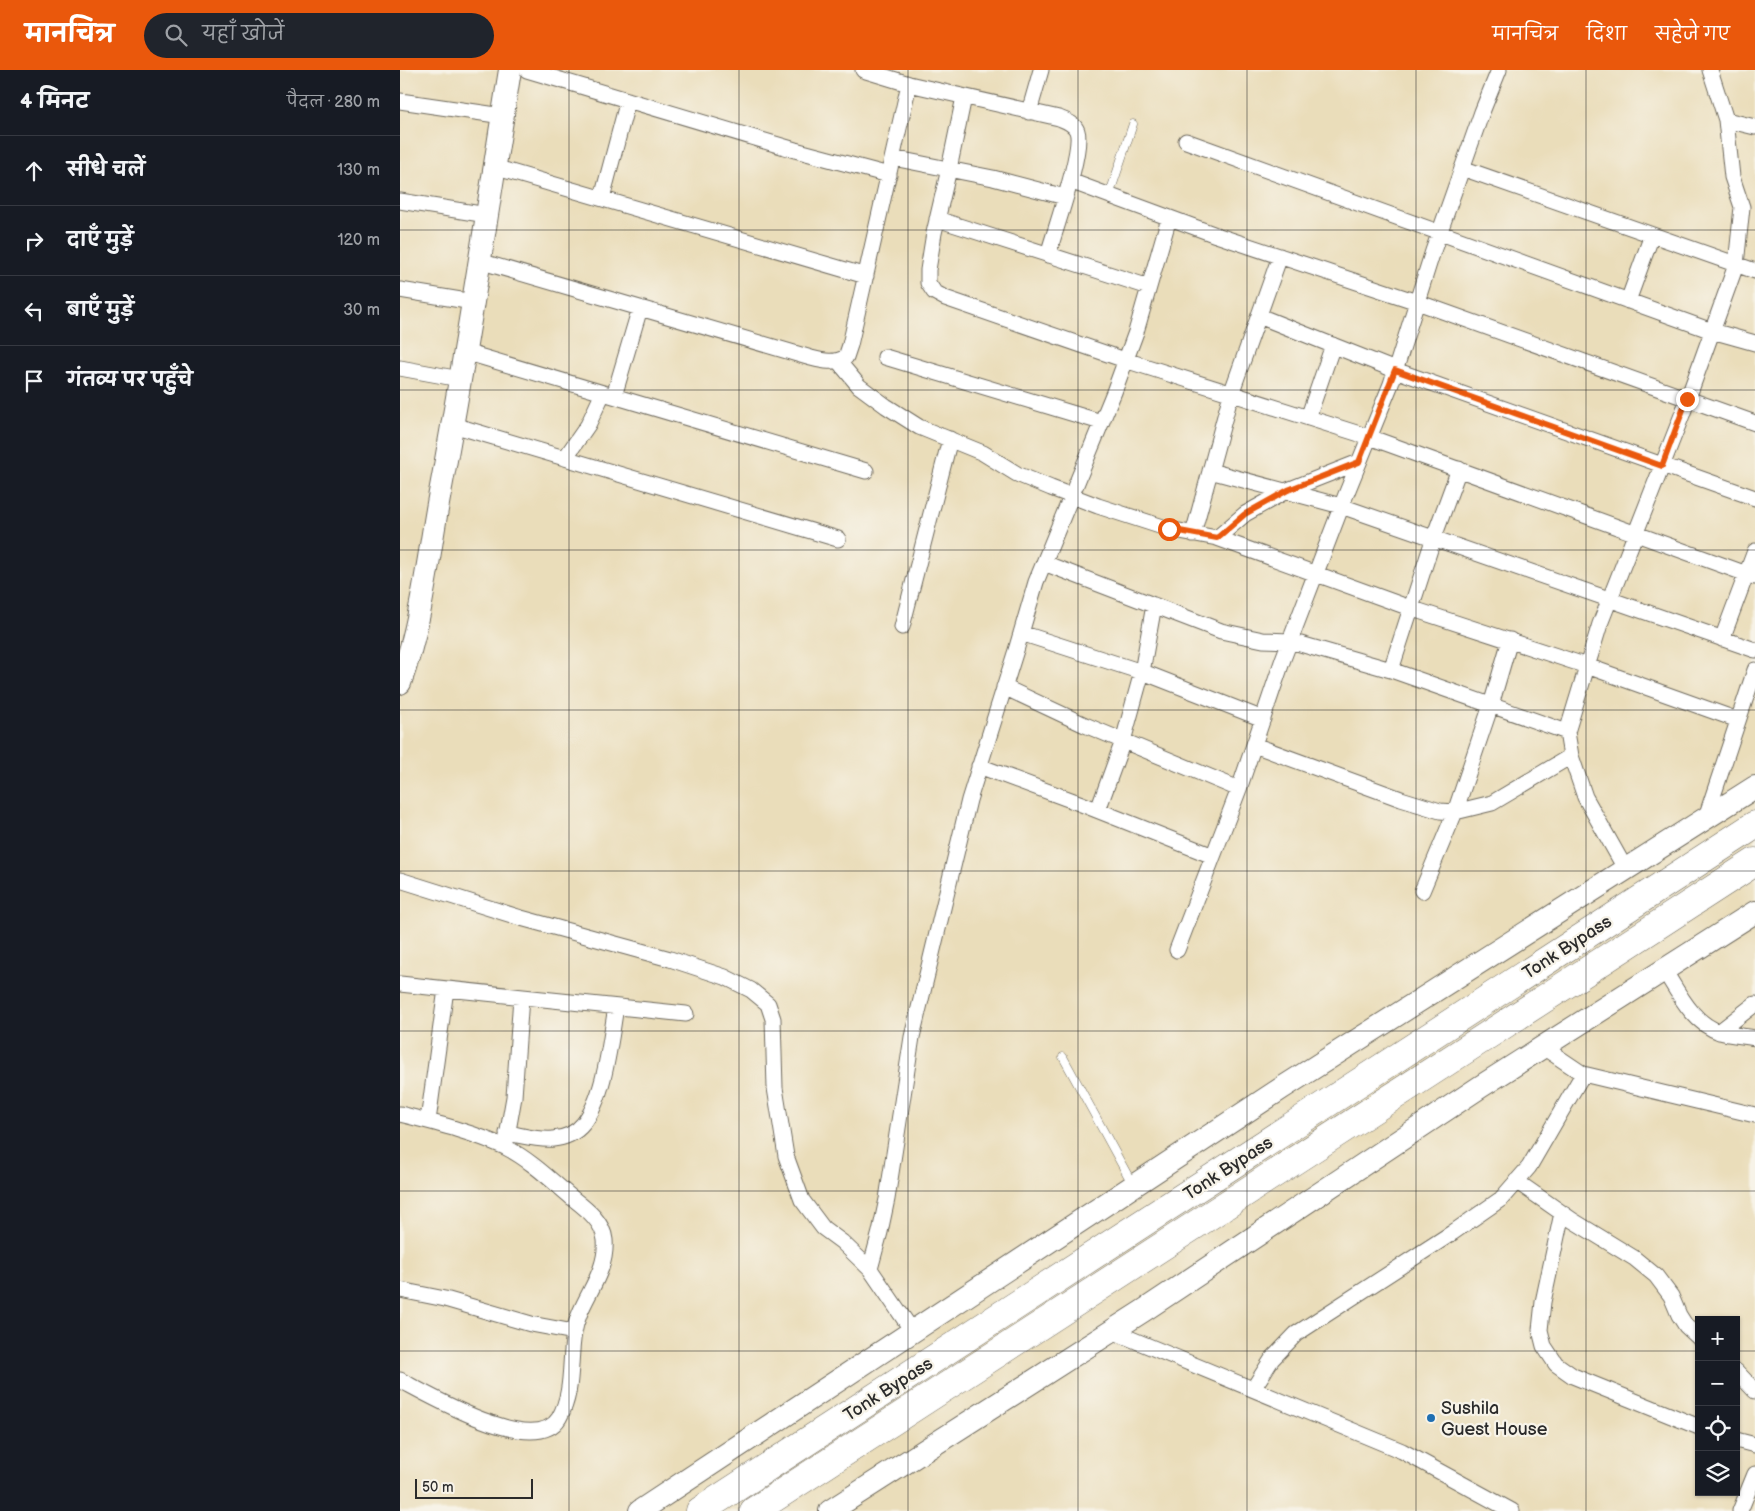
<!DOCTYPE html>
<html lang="hi">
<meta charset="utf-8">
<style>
:root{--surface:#171b24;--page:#20242c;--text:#f1f3f6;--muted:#9ea1a6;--line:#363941;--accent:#ea580c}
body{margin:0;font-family:"Balsamiq Sans","Playpen Sans Deva",sans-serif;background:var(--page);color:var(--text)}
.controls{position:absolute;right:15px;bottom:15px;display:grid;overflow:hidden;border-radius:0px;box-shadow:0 1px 4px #0004}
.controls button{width:45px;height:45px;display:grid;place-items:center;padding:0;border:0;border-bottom:1px solid var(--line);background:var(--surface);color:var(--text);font:25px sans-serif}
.scale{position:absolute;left:15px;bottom:12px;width:118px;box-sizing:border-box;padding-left:5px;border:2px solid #2b2b2b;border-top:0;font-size:14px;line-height:18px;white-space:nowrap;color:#2b2b2b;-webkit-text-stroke:4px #f7f3e8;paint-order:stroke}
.stop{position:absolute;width:15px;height:15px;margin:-11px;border:4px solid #ea580c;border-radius:50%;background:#fff}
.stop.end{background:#ea580c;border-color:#fff;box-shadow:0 1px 5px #0008}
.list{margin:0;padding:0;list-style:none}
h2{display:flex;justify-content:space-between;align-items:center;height:65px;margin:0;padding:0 20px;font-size:21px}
h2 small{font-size:16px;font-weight:400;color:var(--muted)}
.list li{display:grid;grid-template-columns:32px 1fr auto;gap:15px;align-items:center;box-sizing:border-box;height:70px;padding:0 20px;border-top:1px solid var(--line)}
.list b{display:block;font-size:19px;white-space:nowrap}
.list em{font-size:16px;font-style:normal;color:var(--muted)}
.icon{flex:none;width:28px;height:28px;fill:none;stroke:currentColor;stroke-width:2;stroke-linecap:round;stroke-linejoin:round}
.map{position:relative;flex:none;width:1355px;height:1441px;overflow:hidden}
header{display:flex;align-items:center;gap:30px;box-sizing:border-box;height:70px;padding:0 25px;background:var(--accent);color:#fff}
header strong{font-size:24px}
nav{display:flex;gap:28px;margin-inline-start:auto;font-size:18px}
.search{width:350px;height:45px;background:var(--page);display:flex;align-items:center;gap:12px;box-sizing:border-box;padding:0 18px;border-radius:28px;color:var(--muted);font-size:19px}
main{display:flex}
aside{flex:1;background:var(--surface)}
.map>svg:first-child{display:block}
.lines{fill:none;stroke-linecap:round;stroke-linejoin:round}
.lane-casing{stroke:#6e695d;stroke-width:9}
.street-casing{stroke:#6e695d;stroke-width:17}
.secondary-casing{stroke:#6e695d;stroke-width:24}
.highway-casing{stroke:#6e695d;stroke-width:29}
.lane{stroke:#fff;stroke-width:8}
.street{stroke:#fff;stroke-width:15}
.secondary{stroke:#fff;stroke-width:22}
.highway{stroke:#fff;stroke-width:28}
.route{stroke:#ea580c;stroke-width:6}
.grid{fill:none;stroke:#2b2b2b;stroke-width:1;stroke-opacity:0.55}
.poi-dot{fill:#1f6fb2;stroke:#f7f3e8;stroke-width:2}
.labels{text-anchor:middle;stroke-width:4.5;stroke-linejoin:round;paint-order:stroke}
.street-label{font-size:18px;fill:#2b2b2b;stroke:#f7f3e8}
.poi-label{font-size:18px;fill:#2b2b2b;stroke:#f7f3e8;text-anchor:start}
</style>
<header>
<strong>मानचित्र</strong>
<div class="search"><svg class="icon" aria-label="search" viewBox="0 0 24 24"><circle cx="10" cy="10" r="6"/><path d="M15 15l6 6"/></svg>यहाँ खोजें</div>
<nav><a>मानचित्र</a><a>दिशा</a><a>सहेजे गए</a></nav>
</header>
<main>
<aside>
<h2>4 मिनट<small>पैदल · 280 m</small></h2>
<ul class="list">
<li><svg class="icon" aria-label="ahead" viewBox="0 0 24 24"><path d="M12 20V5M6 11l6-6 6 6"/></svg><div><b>सीधे चलें</b></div><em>130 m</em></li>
<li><svg class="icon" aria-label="right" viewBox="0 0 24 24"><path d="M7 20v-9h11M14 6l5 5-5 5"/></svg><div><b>दाएँ मुड़ें</b></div><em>120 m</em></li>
<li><svg class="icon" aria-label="left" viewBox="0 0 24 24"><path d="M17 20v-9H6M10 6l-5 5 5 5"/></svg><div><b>बाएँ मुड़ें</b></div><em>30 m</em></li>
<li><svg class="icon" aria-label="arrive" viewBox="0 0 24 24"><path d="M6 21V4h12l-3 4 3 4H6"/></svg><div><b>गंतव्य पर पहुँचे</b></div></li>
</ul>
</aside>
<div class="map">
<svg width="1355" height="1441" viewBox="0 0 1355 1441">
<rect width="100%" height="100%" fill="#f7f3e8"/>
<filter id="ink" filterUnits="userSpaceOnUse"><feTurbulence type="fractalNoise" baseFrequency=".02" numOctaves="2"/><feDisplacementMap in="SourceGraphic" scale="10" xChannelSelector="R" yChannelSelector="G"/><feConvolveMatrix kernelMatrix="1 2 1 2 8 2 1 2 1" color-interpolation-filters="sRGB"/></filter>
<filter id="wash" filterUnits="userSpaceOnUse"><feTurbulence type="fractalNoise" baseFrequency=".0096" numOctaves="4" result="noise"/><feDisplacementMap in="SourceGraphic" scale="20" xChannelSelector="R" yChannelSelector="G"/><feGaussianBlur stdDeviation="1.12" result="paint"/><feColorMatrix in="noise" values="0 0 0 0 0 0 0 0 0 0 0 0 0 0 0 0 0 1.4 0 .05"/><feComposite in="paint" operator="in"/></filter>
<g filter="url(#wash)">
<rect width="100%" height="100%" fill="#eaddba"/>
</g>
<g filter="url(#ink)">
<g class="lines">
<defs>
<path id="lane" d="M709 126 733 54
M663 987 733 1115"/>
<path id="street" d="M127 0 395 80 489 105
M463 0 509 14 659 48C666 51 674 53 677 61 684 80 654 162 648 185
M564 27 549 99 534 163 528 200V213L534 222 545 228 725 290 969 367 1355 507
M0 31 103 46
M629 42 641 0
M1326 50 1355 57
M786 71 1312 261 1355 273
M493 88 593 108 665 127
M94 97 466 206
M1062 98 1355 201
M670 111 816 165 1017 232 1355 353
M202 128 228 30
M0 131 87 145
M537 149 749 217
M79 191 411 288C423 291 435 294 446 287L450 275 509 14
M0 220 73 232
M1228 231 1252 165
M859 246 995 300 1355 428
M65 282 466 401
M485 287 701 352
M439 292 459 316 486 336 519 357 583 383 617 404 651 418 698 436 769 459 817 468 1010 538 1187 596 1338 650
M0 298 60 309
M214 326 240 238
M908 348 933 275
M53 355 438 469
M165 388 188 355 203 323
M810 401 941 436 1355 580
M793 464 831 324 880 186
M817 468 845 444 888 420 959 392
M644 493 821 561 863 570 890 571 991 600 1167 662
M502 557 550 369
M621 563 748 604 863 649
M1322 569 1355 481
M991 600 1034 467 1059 399
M604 617 685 655 839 719
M854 675 1001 729 1040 741 1055 742 1092 733 1171 686
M579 696 679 733 813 786
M698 740 723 671 742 602 754 535
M1305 750 1355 600
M1226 800 1185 727 1171 686 1167 662 1200 554 1282 345 1336 195 1342 137 1332 107 1326 50 1310 0
M0 810 121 848 270 889 325 907 351 920 368 934 373 949 375 1018 386 1086 402 1130 423 1158 442 1172 470 1199 513 1262
M1022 821 1055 742 1091 635 1110 570
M777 880 839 719 883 589 945 427 991 314 1033 181 1082 42 1099 0
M1264 900C1278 922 1293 954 1320 962 1331 965 1344 966 1355 968
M0 914 286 944
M1319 962 1355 934
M1143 977 1183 1004 1355 1045
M0 1044C35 1053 72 1062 105 1077 129 1089 150 1109 171 1127 185 1138 203 1151 205 1170 208 1205 179 1230 174 1263 169 1291 174 1322 159 1348 135 1388 29 1325 0 1310
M28 1051 46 919
M107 1063C120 1065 141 1071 153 1069 164 1068 176 1063 183 1054 205 1027 210 971 216 937
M106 1072 114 1027 121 927
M1116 1111 1172 1150 1234 1188 1256 1206 1271 1226 1279 1245 1286 1256 1299 1268
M1162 1143 1143 1232 1140 1260 1144 1276 1156 1294 1173 1306 1299 1357
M470 1199 480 1162 487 1129 512 967 569 730 617 577 636 512 714 322 736 262 769 148
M0 1220 45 1229 131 1254 174 1262
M712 1261 1002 1381 1112 1441
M1336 1301 1355 1321
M853 1319 872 1289 896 1264 1052 1163 1101 1129 1129 1097 1183 1004
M1336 1370 1355 1375
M1340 1441 1355 1404"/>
<path id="secondary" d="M0 613C21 555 28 489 39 428 66 286 87 143 110 0
M240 1441 882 1018 1355 717
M430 1441 743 1241 1080 1017 1355 842"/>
<path id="highway" d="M300 1441 1355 755
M354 1441 1355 792"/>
</defs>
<use href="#lane" class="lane-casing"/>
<use href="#street" class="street-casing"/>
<use href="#secondary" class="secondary-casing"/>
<use href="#highway" class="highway-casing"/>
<use href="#lane" class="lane"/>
<use href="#street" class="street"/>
<use href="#secondary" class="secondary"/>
<use href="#highway" class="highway"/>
</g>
</g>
<g class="lines" filter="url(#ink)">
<path class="route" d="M769 459 817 468 845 444 888 420 959 392 995 300 1262 396 1287 329"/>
</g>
<path class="grid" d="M169 0V1441M339 0V1441M508 0V1441M678 0V1441M847 0V1441M1016 0V1441M1186 0V1441M0 160H1355M0 320H1355M0 480H1355M0 640H1355M0 801H1355M0 961H1355M0 1121H1355M0 1281H1299M1336 1281H1355"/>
<circle class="poi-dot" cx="1031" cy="1348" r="5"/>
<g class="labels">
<g class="street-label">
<text transform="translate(1167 877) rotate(-33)" y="6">Tonk Bypass</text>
<text transform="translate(828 1098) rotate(-33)" y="6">Tonk Bypass</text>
<text transform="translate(488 1319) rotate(-33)" y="6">Tonk Bypass</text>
</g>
<g class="poi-label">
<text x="1041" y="1344">Sushila<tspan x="1041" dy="21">Guest House</tspan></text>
</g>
</g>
</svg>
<div class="controls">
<button>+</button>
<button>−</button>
<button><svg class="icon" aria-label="locate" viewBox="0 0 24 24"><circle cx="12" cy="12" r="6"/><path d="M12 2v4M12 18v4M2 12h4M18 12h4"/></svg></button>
<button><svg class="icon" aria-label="layers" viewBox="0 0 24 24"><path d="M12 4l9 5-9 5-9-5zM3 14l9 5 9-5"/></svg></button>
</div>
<div class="scale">50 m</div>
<div class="stop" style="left:769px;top:459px"></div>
<div class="stop end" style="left:1287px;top:329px"></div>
</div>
</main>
